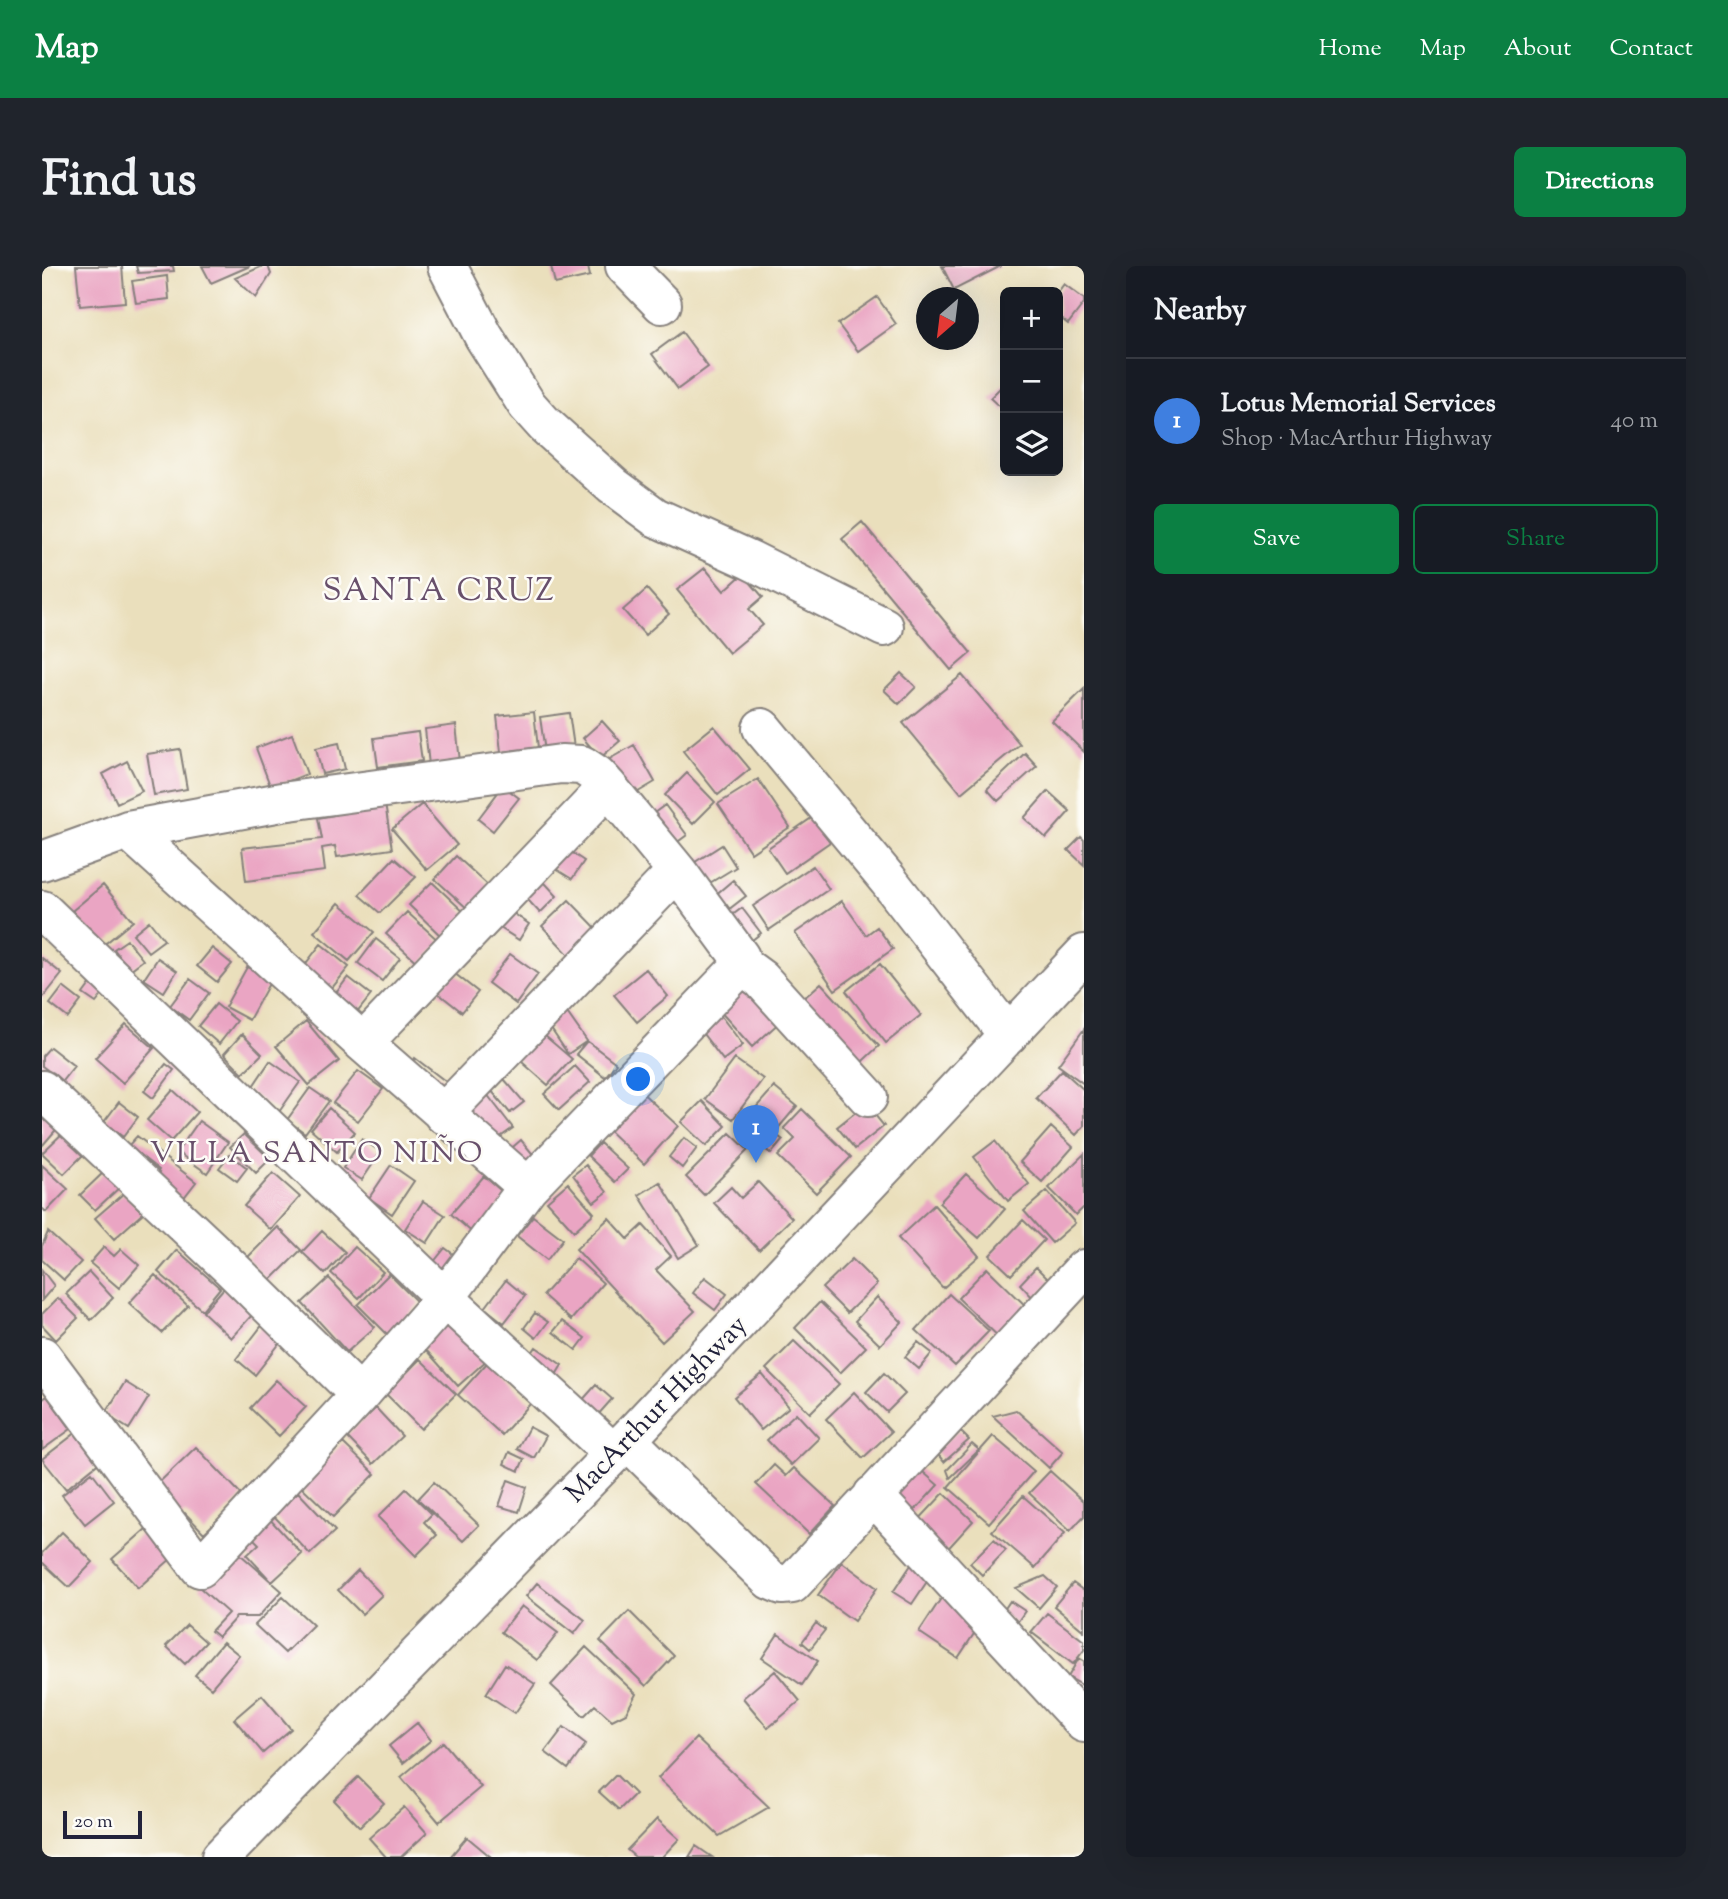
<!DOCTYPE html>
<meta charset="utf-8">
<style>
:root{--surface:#171b24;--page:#20242c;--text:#f1f3f6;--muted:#9ea1a6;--line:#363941;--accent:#0b8043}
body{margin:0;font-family:"Sorts Mill Goudy",serif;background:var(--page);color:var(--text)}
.controls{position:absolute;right:21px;top:21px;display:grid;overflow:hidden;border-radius:10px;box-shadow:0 7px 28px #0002}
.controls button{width:63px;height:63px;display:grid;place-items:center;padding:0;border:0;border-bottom:2px solid var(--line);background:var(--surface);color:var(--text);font:35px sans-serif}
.compass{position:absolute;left:874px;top:21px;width:63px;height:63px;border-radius:50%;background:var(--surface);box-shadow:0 7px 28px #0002;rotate:208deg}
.scale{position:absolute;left:21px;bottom:18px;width:79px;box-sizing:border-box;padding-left:7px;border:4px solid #22223b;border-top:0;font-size:19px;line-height:24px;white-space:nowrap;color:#22223b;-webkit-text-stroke:5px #fdfcf7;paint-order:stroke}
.you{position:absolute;left:597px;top:814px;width:24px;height:24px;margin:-18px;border:5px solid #fff;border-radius:50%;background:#1a73e8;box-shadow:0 0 0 10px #1a73e833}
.badge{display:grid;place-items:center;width:46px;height:46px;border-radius:50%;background:var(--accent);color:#fff;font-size:23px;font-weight:700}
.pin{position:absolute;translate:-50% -58px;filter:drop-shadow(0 2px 4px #0008)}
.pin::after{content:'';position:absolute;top:37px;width:24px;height:21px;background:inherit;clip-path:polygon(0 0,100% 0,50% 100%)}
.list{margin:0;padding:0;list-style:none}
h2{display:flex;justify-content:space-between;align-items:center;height:91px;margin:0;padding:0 28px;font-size:30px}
h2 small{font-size:23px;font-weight:400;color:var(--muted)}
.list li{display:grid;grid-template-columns:46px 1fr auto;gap:21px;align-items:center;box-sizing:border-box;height:126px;padding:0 28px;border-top:2px solid var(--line)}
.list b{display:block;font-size:26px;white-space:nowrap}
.list p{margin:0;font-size:23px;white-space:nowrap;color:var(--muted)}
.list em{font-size:23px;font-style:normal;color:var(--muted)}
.actions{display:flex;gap:14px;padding:21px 28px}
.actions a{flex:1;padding:16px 0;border:2px solid var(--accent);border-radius:10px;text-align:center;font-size:24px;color:var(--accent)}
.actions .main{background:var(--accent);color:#fff}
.icon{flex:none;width:38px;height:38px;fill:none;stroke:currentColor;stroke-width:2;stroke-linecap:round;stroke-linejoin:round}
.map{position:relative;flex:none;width:1042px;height:1591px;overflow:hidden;border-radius:10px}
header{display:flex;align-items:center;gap:42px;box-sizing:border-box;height:98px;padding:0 35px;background:var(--accent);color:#fff}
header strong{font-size:33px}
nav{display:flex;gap:38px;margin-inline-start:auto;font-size:24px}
.intro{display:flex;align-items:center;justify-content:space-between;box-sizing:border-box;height:168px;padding:0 42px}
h1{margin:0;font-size:49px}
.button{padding:18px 32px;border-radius:10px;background:var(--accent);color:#fff;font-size:24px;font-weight:700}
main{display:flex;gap:42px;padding:0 42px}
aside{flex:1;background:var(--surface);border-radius:10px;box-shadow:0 7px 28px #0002}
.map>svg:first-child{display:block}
.building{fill:#eaa5c3}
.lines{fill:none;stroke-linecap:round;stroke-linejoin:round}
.minor-casing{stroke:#86807c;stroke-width:42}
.highway-casing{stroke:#86807c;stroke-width:42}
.minor{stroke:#fff;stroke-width:38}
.highway{stroke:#fff;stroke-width:38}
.labels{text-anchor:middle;stroke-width:5;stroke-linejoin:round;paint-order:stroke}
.street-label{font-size:28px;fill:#22223b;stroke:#fdfcf7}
.neighbourhood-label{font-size:30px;letter-spacing:2px;fill:#68506b;stroke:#fdfcf7}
.quarter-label{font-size:32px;letter-spacing:2px;fill:#68506b;stroke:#fdfcf7}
</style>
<header>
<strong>Map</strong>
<nav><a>Home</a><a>Map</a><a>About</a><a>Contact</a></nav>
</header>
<div class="intro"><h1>Find us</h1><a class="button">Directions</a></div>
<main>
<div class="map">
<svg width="1042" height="1591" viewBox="0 0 1042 1591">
<rect width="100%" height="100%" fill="#fdfcf7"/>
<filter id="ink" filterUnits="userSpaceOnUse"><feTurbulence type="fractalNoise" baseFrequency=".0143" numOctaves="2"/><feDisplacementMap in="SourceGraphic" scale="14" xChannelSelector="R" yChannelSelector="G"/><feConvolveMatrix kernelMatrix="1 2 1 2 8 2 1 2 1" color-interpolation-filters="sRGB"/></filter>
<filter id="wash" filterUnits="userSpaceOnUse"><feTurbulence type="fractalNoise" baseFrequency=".00686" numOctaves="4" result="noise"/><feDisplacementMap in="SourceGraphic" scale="28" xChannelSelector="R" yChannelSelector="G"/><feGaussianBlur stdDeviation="1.57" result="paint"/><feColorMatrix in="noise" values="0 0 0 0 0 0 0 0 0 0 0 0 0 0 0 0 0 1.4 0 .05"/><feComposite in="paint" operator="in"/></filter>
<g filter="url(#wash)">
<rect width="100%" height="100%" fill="#eadfbc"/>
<g id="blocks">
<path class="building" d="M34 0H80L83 36 38 40Z
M94 0H131L132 5 96 7Z
M160 0H208L169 17Z
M221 0H226L229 8 214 32 193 12Z
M509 0H546L548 10 513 18Z
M900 0H959L912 24Z
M125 10 127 33 94 37 90 15Z
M1022 18 1042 33V37L1026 58 1016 50V26Z
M835 31 854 58 816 85 796 58Z
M640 66 666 101 636 123 610 88Z
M963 117V146L948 132Z
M820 256 929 387 909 404 800 273Z
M663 302 682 325 701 308 721 331 707 343 721 359 687 387 635 324Z
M605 323 627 348 603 369 581 344Z
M859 407 874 421 857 438 842 424Z
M920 409 978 478 919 527 861 457Z
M1042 423V486L1010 455Z
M492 446 496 482 459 486 455 450Z
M527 447 533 488 504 493 498 451Z
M560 455 578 475 558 492 541 472Z
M414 459 418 496 387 499 383 463Z
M672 460 708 503 676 529 641 485Z
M376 466 380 495 336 501 332 472Z
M250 468 265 508 229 522 214 482Z
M297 477 303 503 280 508 274 482Z
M592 479 613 516 586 532 564 495Z
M138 483 145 523 112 529 105 488Z
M983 487 995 500 956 535 945 523Z
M85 495 100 525 75 537 61 508Z
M645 507 673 536 651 558 623 529Z
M716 513 748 561 709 587 676 538Z
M461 520 477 532 451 565 436 553Z
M1006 525 1028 545 1004 572 982 552Z
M342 531 350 583 295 591 293 580 280 582 283 605 204 615 200 582 280 573 276 552 293 549 295 538Z
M380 538 415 579 385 604 350 563Z
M623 539 645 569 626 583 604 553Z
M771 551 788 576 743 607 726 582Z
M1039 571 1042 574V599L1026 584Z
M680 579 694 601 653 626 639 605Z
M521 581 542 595 530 613 509 600Z
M414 590 448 621 427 644 393 613Z
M352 592 374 611 338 647 317 629Z
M771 600 787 623 727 664 711 640Z
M493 606 515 630 498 647 475 622Z
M691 614 704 630 677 651 665 636Z
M390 616 425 649 401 672 367 639Z
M61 619 91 655 59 681 30 645Z
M527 634 556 664 528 690 500 660Z
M800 635 824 669 835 661 851 683 793 724 753 667Z
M297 637 332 666 307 695 272 666Z
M458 638 487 658 477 674 447 655Z
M700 642 719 667 700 682 680 657Z
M365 646 399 677 378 699 344 668Z
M107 655 122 674 106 686 91 668Z
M334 673 358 692 340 715 316 697Z
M85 674 101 694 88 704 72 683Z
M279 678 307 701 282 732 255 709Z
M170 682 190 698 175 716 155 700Z
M468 688 496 708 474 738 446 717Z
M0 692 20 708 0 733Z
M116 692 135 705 122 726 102 713Z
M838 698 879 749 844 777 804 725Z
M205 701 229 714 207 754 183 741Z
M604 703 626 730 595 756 572 729Z
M412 707 436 726 420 746 396 727Z
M306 711 329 729 314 748 292 730Z
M52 713 65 723 54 737 41 728Z
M148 713 167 727 147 754 128 740Z
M779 717 837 780 810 805 752 741Z
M706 718 739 755 710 781 677 744Z
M21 721 39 735 26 752 8 738Z
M174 738 195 755 177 778 156 760Z
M521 741 545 775 574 797 563 811 534 788 545 775 526 788 503 754Z
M675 745 701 779 681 794 655 760Z
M264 755 297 795 267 819 234 780Z
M84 758 112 782 81 817 53 792Z
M495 763 530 793 506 819 472 789Z
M1042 763V818L1016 799Z
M200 768 220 788 201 807 182 788Z
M8 781 32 800 20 815 0 800V790Z
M373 792 407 818 396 832 362 806Z
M693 793 721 813 691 853 663 833Z
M228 795 258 816 237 846 207 826Z
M124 798 132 804 111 832 102 825Z
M533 800 548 816 517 844 502 828Z
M1020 804 1042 824V860L1034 869 994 832Z
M316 805 341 823 316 855 291 837Z
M462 813 482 836 468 847 449 824Z
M594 821 636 860 602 898 560 858Z
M732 821 755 840 732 867 741 874 729 888 698 860Z
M268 822 287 835 263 867 245 854Z
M441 823 471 862 447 879 418 840Z
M131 824 155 846 129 875 105 854Z
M660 835 684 860 664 880 639 856Z
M77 836 96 851 81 871 62 856Z
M824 838 842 860 813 883 795 861Z
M287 842 313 866 295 886 269 863Z
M760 843 809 891 774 927 736 890 753 873 742 862Z
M0 844 18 859 0 880Z
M157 855 186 876 165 907 135 886Z
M1009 861 1031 881 1000 916 978 896Z
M25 863 46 884 22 908 0 887Z
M688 867 706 884 662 929 644 911Z
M202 868 228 893 214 907 188 881Z
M95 870 154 916 140 934 112 911 117 904 86 880Z
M642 872 655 882 640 902 627 891Z
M320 873 339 886 320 914 301 902Z
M479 874 494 892 480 904 465 886Z
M953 875 987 918 966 935 932 891Z
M558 877 586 903 573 916 546 890Z
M188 888 205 902 195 915 177 902Z
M1042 888V941L1034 949 1007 922Z
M0 899 26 923 4 946 0 942Z
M349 899 372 915 350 948 327 932Z
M544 899 565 926 552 936 531 909Z
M63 905 79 920 53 944 38 929Z
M231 907 258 931 229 964 202 940Z
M924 908 963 943 937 972 897 937Z
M442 910 466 931 433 969 409 948Z
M618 916 657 979 636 992 597 929Z
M716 916 750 952 717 984 672 937 689 921 699 932Z
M526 917 552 947 532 965 505 935Z
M1005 925 1033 957 1010 977 982 945Z
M82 927 101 947 72 973 53 952Z
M381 935 403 949 385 977 363 963Z
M892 939 937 990 901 1022 856 972Z
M491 950 521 973 505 994 475 970Z
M567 952 586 973 601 959 629 990 614 1004 653 1045 620 1076 534 983Z
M981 954 1002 974 969 1009 948 989Z
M236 961 259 984 227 1016 205 992Z
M280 965 303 986 283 1008 260 986Z
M6 966 39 996 22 1014 0 994V980Z
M62 981 72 990 79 983 97 999 77 1022 48 997Z
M313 981 341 1006 317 1032 289 1007Z
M403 982 422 996 410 1011 391 997Z
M135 984 178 1022 160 1044 116 1006Z
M534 992 561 1017 529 1054 501 1029Z
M810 993 835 1018 805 1047 780 1022Z
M994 1001 1009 1016 992 1033 978 1018Z
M945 1002 990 1046 961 1075 916 1032Z
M0 1004 12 1020 0 1034Z
M47 1006 71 1032 49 1054 24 1028Z
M347 1008 377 1038 346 1069 316 1039Z
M113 1009 146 1040 120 1067 87 1037Z
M663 1011 685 1028 673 1044 651 1027Z
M287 1012 333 1061 305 1086 260 1037Z
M464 1014 483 1030 462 1057 443 1042Z
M182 1022 211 1048 189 1072 161 1046Z
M907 1028 947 1065 913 1100 874 1064Z
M835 1031 860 1056 838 1079 813 1055Z
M16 1032 36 1052 14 1074 0 1059V1048Z
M778 1036 824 1081 798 1107 753 1062Z
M493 1047 506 1056 494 1072 482 1062Z
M405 1049 446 1093 416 1120 376 1075Z
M225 1053 245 1068 213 1109 194 1093Z
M520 1055 543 1072 534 1084 511 1066Z
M752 1075 797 1118 768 1147 724 1103Z
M876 1076 890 1087 877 1103 863 1091Z
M494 1081 520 1099 512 1112 485 1094Z
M378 1093 414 1128 379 1163 344 1128Z
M445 1097 489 1137 460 1169 416 1129Z
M842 1107 863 1128 845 1146 824 1126Z
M720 1108 747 1141 719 1164 692 1131Z
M234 1114 264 1141 237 1170 208 1142Z
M83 1116 107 1131 87 1163 63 1148Z
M554 1119 570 1133 554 1151 538 1137Z
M812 1126 849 1166 821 1192 784 1153Z
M5 1130 29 1163 0 1184V1134Z
M334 1142 360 1170 331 1198 304 1170Z
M974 1144 1021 1186 1007 1202 951 1150Z
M754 1147 777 1172 749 1199 725 1174Z
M487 1161 504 1170 492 1192 475 1183Z
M917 1164 927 1174 902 1196 893 1185Z
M35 1166 59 1195 24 1223 0 1193Z
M951 1170 992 1205 947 1257 906 1221Z
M301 1177 333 1208 291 1251 259 1220Z
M930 1178 937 1184 908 1212 905 1204Z
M154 1181 201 1230 162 1267 143 1247 131 1257 104 1229Z
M467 1186 482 1193 477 1205 462 1198Z
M732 1199 744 1210 752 1202 793 1240 767 1268 714 1218Z
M873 1199 896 1219 865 1253 843 1232Z
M1008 1205 1042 1236V1250L1028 1265 987 1227Z
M50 1206 72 1235 43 1258 20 1229Z
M466 1214 485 1221 477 1246 457 1240Z
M392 1216 437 1259 421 1275 376 1233Z
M364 1223 390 1248 382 1256 395 1269 374 1290 336 1251Z
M256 1226 293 1265 268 1288 231 1249Z
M902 1227 931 1255 902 1287 872 1259Z
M981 1230 1023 1267 993 1302 950 1265Z
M225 1250 260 1288 230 1316 205 1289 217 1278 207 1268Z
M104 1263 130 1292 96 1322 70 1293Z
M20 1266 51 1296 27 1321 0 1296V1287Z
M952 1273 964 1284 940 1309 928 1297Z
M191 1282 240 1325 216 1351H194L176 1371 169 1365 186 1347 157 1321Z
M800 1296 835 1322 812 1355 776 1329Z
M871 1296 890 1308 870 1338 851 1326Z
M316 1304 340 1329 320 1348 296 1324Z
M1003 1310 1015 1321 997 1342 974 1322Z
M495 1317 543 1354 532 1368 484 1330Z
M1031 1317 1042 1325V1365L1012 1340Z
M241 1331 271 1359 243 1387 213 1359Z
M900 1331 939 1357 916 1392 877 1366Z
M968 1335 983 1345 974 1358 960 1347Z
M480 1340 516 1367 495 1394 459 1366Z
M587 1345 632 1390 604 1420 558 1375Z
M1005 1347 1042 1375V1384L1031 1398 989 1366Z
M774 1357 783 1364 768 1383 760 1376Z
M145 1359 164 1376 143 1398 124 1380Z
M736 1368 776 1395 760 1419 720 1392Z
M181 1376 197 1389 169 1422 153 1409Z
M544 1381 594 1428 584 1447 570 1454 553 1439 542 1450 509 1419Z
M1037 1392 1042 1395V1420L1026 1411Z
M463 1398 493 1418 473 1447 444 1428Z
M733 1405 758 1435 726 1462 701 1432Z
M220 1429 249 1463 221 1487 192 1453Z
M375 1457 389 1474 361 1497 347 1480Z
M522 1461 544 1478 526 1503 503 1486Z
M654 1472 727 1541 677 1570 616 1512Z
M401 1476 439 1521 397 1556 359 1511Z
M574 1509 593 1528 577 1544 557 1526Z
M316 1511 342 1537 318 1561 292 1534Z
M362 1541 385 1567 359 1591H344L327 1572Z
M615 1553 637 1573 620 1591H593L585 1584Z
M425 1571 449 1591H408Z
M654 1580 670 1591H647Z"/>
</g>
</g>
<g filter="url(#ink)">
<use href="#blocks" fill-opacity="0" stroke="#86807c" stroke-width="2"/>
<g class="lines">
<defs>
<path id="minor" d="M405 0 442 71 485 139 503 159 571 220 613 251 708 294 842 361
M583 0 620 38
M720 462 846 614 966 769
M0 595 86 564 240 536 519 498 540 499 555 509 566 521 635 605 698 691 700 699 486 921
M0 644 403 1032 571 1187
M700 699 719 713 826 831
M321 777 566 521
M0 824 190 1003 318 1129
M401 848 635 605
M0 1090 158 1302 318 1129 403 1032 486 921 321 777 86 564
M585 1174 728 1314 740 1319 750 1318 1042 1003
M831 1229 1042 1457"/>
<path id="highway" d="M179 1591 585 1174 1042 688"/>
</defs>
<use href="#minor" class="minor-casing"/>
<use href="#highway" class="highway-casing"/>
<use href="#minor" class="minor"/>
<use href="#highway" class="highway"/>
</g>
</g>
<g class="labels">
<g class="street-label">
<text transform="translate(613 1142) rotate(-46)" y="10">MacArthur Highway</text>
</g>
<g class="neighbourhood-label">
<text x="275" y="896">VILLA SANTO NIÑO</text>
</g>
<g class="quarter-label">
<text x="397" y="334">SANTA CRUZ</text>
</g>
</g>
</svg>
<div class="controls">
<button>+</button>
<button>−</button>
<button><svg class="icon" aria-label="layers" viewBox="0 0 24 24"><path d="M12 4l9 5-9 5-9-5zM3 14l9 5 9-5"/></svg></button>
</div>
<svg class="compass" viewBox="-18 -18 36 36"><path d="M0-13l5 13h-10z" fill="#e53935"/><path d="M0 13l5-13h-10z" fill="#9ea1a6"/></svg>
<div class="scale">20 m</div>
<div class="you"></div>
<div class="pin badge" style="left:714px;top:897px;background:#3f7fe0">1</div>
</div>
<aside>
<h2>Nearby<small></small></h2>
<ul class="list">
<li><span class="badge" style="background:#3f7fe0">1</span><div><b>Lotus Memorial Services</b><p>Shop · MacArthur Highway</p></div><em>40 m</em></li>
</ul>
<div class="actions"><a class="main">Save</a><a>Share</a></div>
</aside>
</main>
